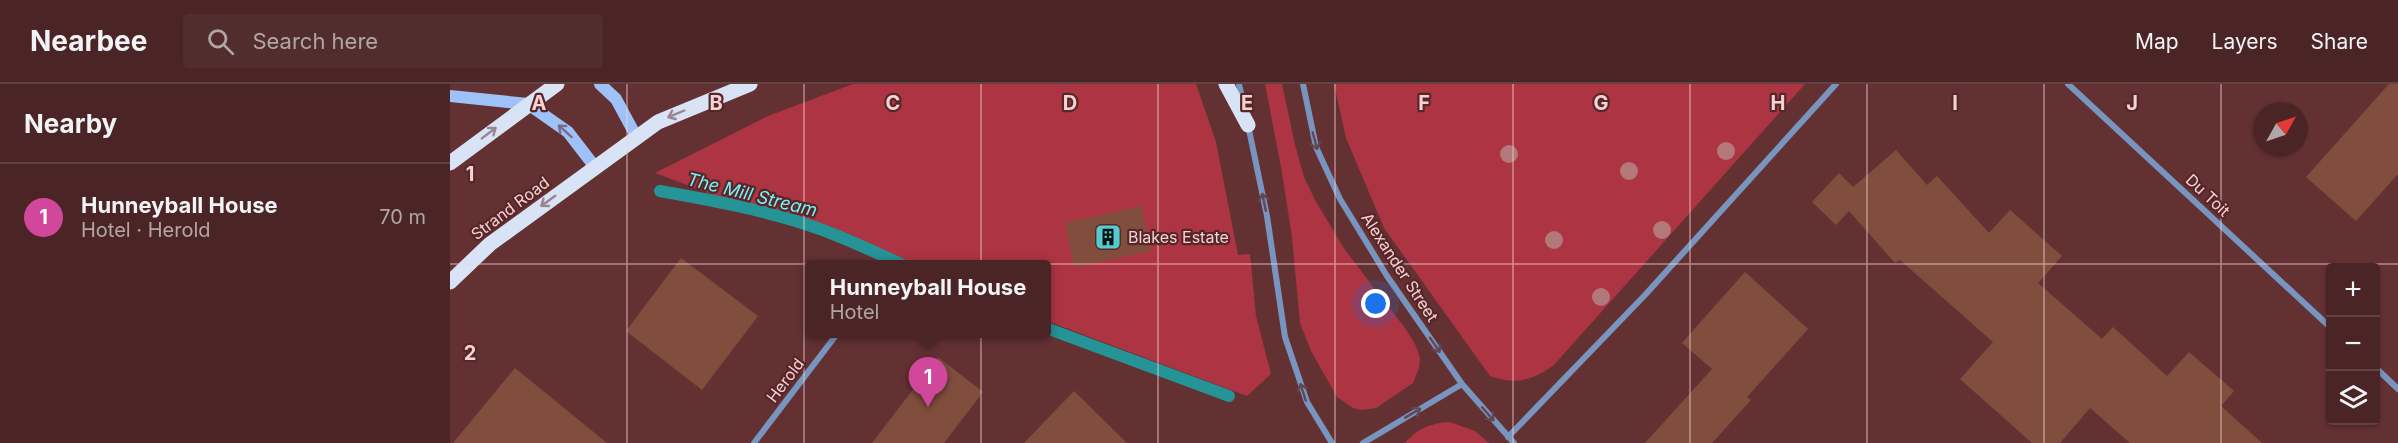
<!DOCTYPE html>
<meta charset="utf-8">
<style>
:root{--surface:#4b2526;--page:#522d2e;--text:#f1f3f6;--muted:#b2a5a7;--line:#624243;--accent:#52ccd0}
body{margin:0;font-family:Inter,sans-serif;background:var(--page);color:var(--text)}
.controls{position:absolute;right:18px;bottom:18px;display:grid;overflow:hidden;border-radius:6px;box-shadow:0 2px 4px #0004}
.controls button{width:54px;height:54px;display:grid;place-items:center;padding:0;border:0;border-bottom:2px solid var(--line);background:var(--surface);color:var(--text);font:30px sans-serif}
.compass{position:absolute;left:1804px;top:18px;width:54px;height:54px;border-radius:50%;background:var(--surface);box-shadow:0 2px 4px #0004;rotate:50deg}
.you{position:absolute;left:926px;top:220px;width:21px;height:21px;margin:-15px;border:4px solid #fff;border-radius:50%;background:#1a73e8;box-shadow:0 0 0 9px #1a73e833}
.badge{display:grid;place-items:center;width:39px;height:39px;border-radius:50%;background:var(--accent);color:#fff;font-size:20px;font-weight:700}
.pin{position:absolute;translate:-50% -50px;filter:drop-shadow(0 2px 3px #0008)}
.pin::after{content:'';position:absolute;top:32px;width:21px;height:18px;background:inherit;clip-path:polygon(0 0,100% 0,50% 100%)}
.popup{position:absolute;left:355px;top:176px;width:246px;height:78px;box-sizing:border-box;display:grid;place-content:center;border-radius:6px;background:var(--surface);filter:drop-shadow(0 2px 4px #0005);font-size:20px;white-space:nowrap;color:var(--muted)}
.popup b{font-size:22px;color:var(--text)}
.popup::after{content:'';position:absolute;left:50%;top:100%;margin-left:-12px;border:12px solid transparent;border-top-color:var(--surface)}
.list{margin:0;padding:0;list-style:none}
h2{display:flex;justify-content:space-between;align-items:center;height:78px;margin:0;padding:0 24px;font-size:26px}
h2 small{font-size:20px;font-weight:400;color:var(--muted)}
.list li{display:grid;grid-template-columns:39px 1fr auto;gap:18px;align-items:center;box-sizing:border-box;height:108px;padding:0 24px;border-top:2px solid var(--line)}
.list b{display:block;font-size:22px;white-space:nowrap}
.list p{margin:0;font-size:20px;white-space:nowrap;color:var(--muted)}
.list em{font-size:20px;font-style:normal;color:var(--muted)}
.icon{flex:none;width:33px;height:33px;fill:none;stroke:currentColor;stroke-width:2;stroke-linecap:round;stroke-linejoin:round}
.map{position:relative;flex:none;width:1948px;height:359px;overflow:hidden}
header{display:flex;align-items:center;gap:36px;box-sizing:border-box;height:84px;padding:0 30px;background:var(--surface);border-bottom:2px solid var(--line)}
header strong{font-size:28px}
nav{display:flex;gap:33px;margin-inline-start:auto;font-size:21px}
.search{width:420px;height:54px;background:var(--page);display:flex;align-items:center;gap:15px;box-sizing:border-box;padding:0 21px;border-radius:6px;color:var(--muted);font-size:22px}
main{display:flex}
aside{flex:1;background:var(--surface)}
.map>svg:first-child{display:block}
.green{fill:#ad3442}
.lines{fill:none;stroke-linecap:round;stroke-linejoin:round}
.stream{stroke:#249497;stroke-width:12}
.building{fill:#814e3e}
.minor{stroke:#7895bf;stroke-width:6}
.secondary{stroke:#9ec2f8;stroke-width:12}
.primary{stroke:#d8e4f5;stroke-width:15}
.tree{fill:#b3797a}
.oneway{stroke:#98858f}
.oneway2{stroke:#786c86}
.oneway3{stroke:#624756}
.grid{fill:none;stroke:#f4d3d3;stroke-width:1.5;stroke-opacity:0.55}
.labels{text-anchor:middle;stroke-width:4.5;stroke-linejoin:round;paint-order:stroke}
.street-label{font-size:16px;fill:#f4d3d3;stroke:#582629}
.poi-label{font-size:16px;fill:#f4d3d3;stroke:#582629;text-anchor:start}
.water-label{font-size:18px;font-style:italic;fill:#74f3f8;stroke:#582629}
.grid-label{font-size:20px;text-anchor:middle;font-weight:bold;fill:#f4d3d3;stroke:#582629;stroke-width:4.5;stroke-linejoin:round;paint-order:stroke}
</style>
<header>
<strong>Nearbee</strong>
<div class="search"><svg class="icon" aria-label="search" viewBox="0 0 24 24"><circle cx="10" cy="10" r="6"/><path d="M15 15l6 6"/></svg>Search here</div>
<nav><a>Map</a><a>Layers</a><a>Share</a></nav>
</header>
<main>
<aside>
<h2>Nearby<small></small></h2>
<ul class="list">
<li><span class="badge" style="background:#d1479c">1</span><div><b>Hunneyball House</b><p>Hotel · Herold</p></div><em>70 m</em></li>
</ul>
</aside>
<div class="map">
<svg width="1948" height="359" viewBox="0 0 1948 359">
<rect width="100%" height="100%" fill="#643133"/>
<path class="green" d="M403 0H746L766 58 788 171 800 170 806 232 821 290 797 312 597 237 596 180H447L205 89 318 32Z
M815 0H832L845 61 854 93 865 116 895 166 955 244 965 260 970 274 969 284 963 299 926 324 912 326 903 324 887 313 861 267 850 239 842 153 831 83Z
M884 0H1355L1103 282C1080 297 1066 301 1040 292L934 144 896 54Z
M1000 338 1025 347 1039 359H955C967 344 982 339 1000 338Z"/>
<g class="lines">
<path class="stream" d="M210 107C260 116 310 125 358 141 390 151 420 166 451 180
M596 244 779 312"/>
</g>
<path class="building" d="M1939 0H1948V90L1906 137 1856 93Z
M1446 66 1477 101 1487 92 1539 149 1560 126 1612 172 1588 199 1652 255 1663 243 1717 292 1739 268 1784 307 1771 322 1812 359H1680L1640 324 1610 359H1582L1510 295 1543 258 1450 176 1445 179 1399 127 1386 141 1362 118 1389 89 1403 103Z
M691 122 701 167 624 183 615 139Z
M231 174 308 232 252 306 176 247Z
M1295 188 1358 245 1297 313 1301 316 1262 359H1195L1262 285 1232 259Z
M488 273 533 308 494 359H422Z
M65 284 157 359H3Z
M624 307 677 359H574Z"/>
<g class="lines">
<path class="minor" d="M789 0 794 22
M853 0 866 63 890 115 937 192 1012 300 1064 359
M1618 0 1880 243
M798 41 817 132 835 253 857 318 882 359
M1926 284 1948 305
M1058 353 1195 211 1386 0
M304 359 387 250
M913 359 1012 300"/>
<path class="secondary" d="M150 0 166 15 187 54
M0 12 78 20 118 48 145 83"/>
<path class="primary" d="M776 0 798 41
M0 79 107 0
M0 198 40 160 208 38 300 0"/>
</g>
<g class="tree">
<circle cx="1276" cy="67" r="9"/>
<circle cx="1059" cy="70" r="9"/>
<circle cx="1179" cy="87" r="9"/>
<circle cx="1212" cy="146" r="9"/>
<circle cx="1104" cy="156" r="9"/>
<circle cx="1151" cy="213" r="9"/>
</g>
<defs><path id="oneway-shaft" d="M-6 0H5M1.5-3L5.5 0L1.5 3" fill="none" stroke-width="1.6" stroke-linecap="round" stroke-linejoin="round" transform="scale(1.5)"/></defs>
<g class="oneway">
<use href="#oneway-shaft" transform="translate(226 30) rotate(157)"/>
<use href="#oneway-shaft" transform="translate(39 49) rotate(-37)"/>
<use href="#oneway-shaft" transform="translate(98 117) rotate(144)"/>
</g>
<use class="oneway2" href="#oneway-shaft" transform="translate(115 47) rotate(-138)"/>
<g class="oneway3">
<use href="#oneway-shaft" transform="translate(865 57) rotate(75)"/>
<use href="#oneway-shaft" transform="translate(814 118) rotate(-102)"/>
<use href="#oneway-shaft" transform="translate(985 261) rotate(55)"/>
<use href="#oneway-shaft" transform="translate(853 308) rotate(-108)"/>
<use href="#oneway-shaft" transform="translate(963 329) rotate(-31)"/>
<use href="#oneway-shaft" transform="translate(1038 330) rotate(49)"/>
</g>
<path class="grid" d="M177 0V359M354 0V359M531 0V359M708 0V359M885 0V359M1063 0V359M1240 0V359M1417 0V359M1594 0V359M1771 0V359M0 180H1948"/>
<defs>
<symbol id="building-square" viewBox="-11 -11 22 22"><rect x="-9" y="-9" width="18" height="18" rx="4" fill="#52ccd0" stroke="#582629"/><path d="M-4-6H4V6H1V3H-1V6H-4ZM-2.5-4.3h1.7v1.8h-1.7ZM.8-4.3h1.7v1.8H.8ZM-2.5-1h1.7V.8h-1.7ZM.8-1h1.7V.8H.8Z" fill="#111"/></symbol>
</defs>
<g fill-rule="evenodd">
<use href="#building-square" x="643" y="138" width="30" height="30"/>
</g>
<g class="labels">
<g class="street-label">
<text transform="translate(1758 111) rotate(43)" y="6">Du Toit</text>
<text transform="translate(60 124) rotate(-37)" y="6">Strand Road</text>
<text transform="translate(950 183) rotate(57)" y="6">Alexander Street</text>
<text transform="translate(335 296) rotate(-53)" y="6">Herold</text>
</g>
<g class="poi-label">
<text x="678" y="159">Blakes Estate</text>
</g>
<g class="water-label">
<text transform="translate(302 111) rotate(14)" y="6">The Mill Stream</text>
</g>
</g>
<g class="grid-label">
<text x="89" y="26">A</text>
<text x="266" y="26">B</text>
<text x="443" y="26">C</text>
<text x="620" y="26">D</text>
<text x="797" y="26">E</text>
<text x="974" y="26">F</text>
<text x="1151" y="26">G</text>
<text x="1328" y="26">H</text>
<text x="1505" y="26">I</text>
<text x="1682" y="26">J</text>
<text x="20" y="97">1</text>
<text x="20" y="276">2</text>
</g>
</svg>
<div class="controls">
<button>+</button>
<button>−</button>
<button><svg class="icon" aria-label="layers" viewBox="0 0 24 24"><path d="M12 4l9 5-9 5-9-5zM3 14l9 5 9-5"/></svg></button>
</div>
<svg class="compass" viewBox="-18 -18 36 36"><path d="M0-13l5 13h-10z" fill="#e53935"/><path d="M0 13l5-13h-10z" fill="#b2a5a7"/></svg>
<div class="you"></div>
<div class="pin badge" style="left:478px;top:323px;background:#d1479c">1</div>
<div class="popup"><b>Hunneyball House</b>Hotel</div>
</div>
</main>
